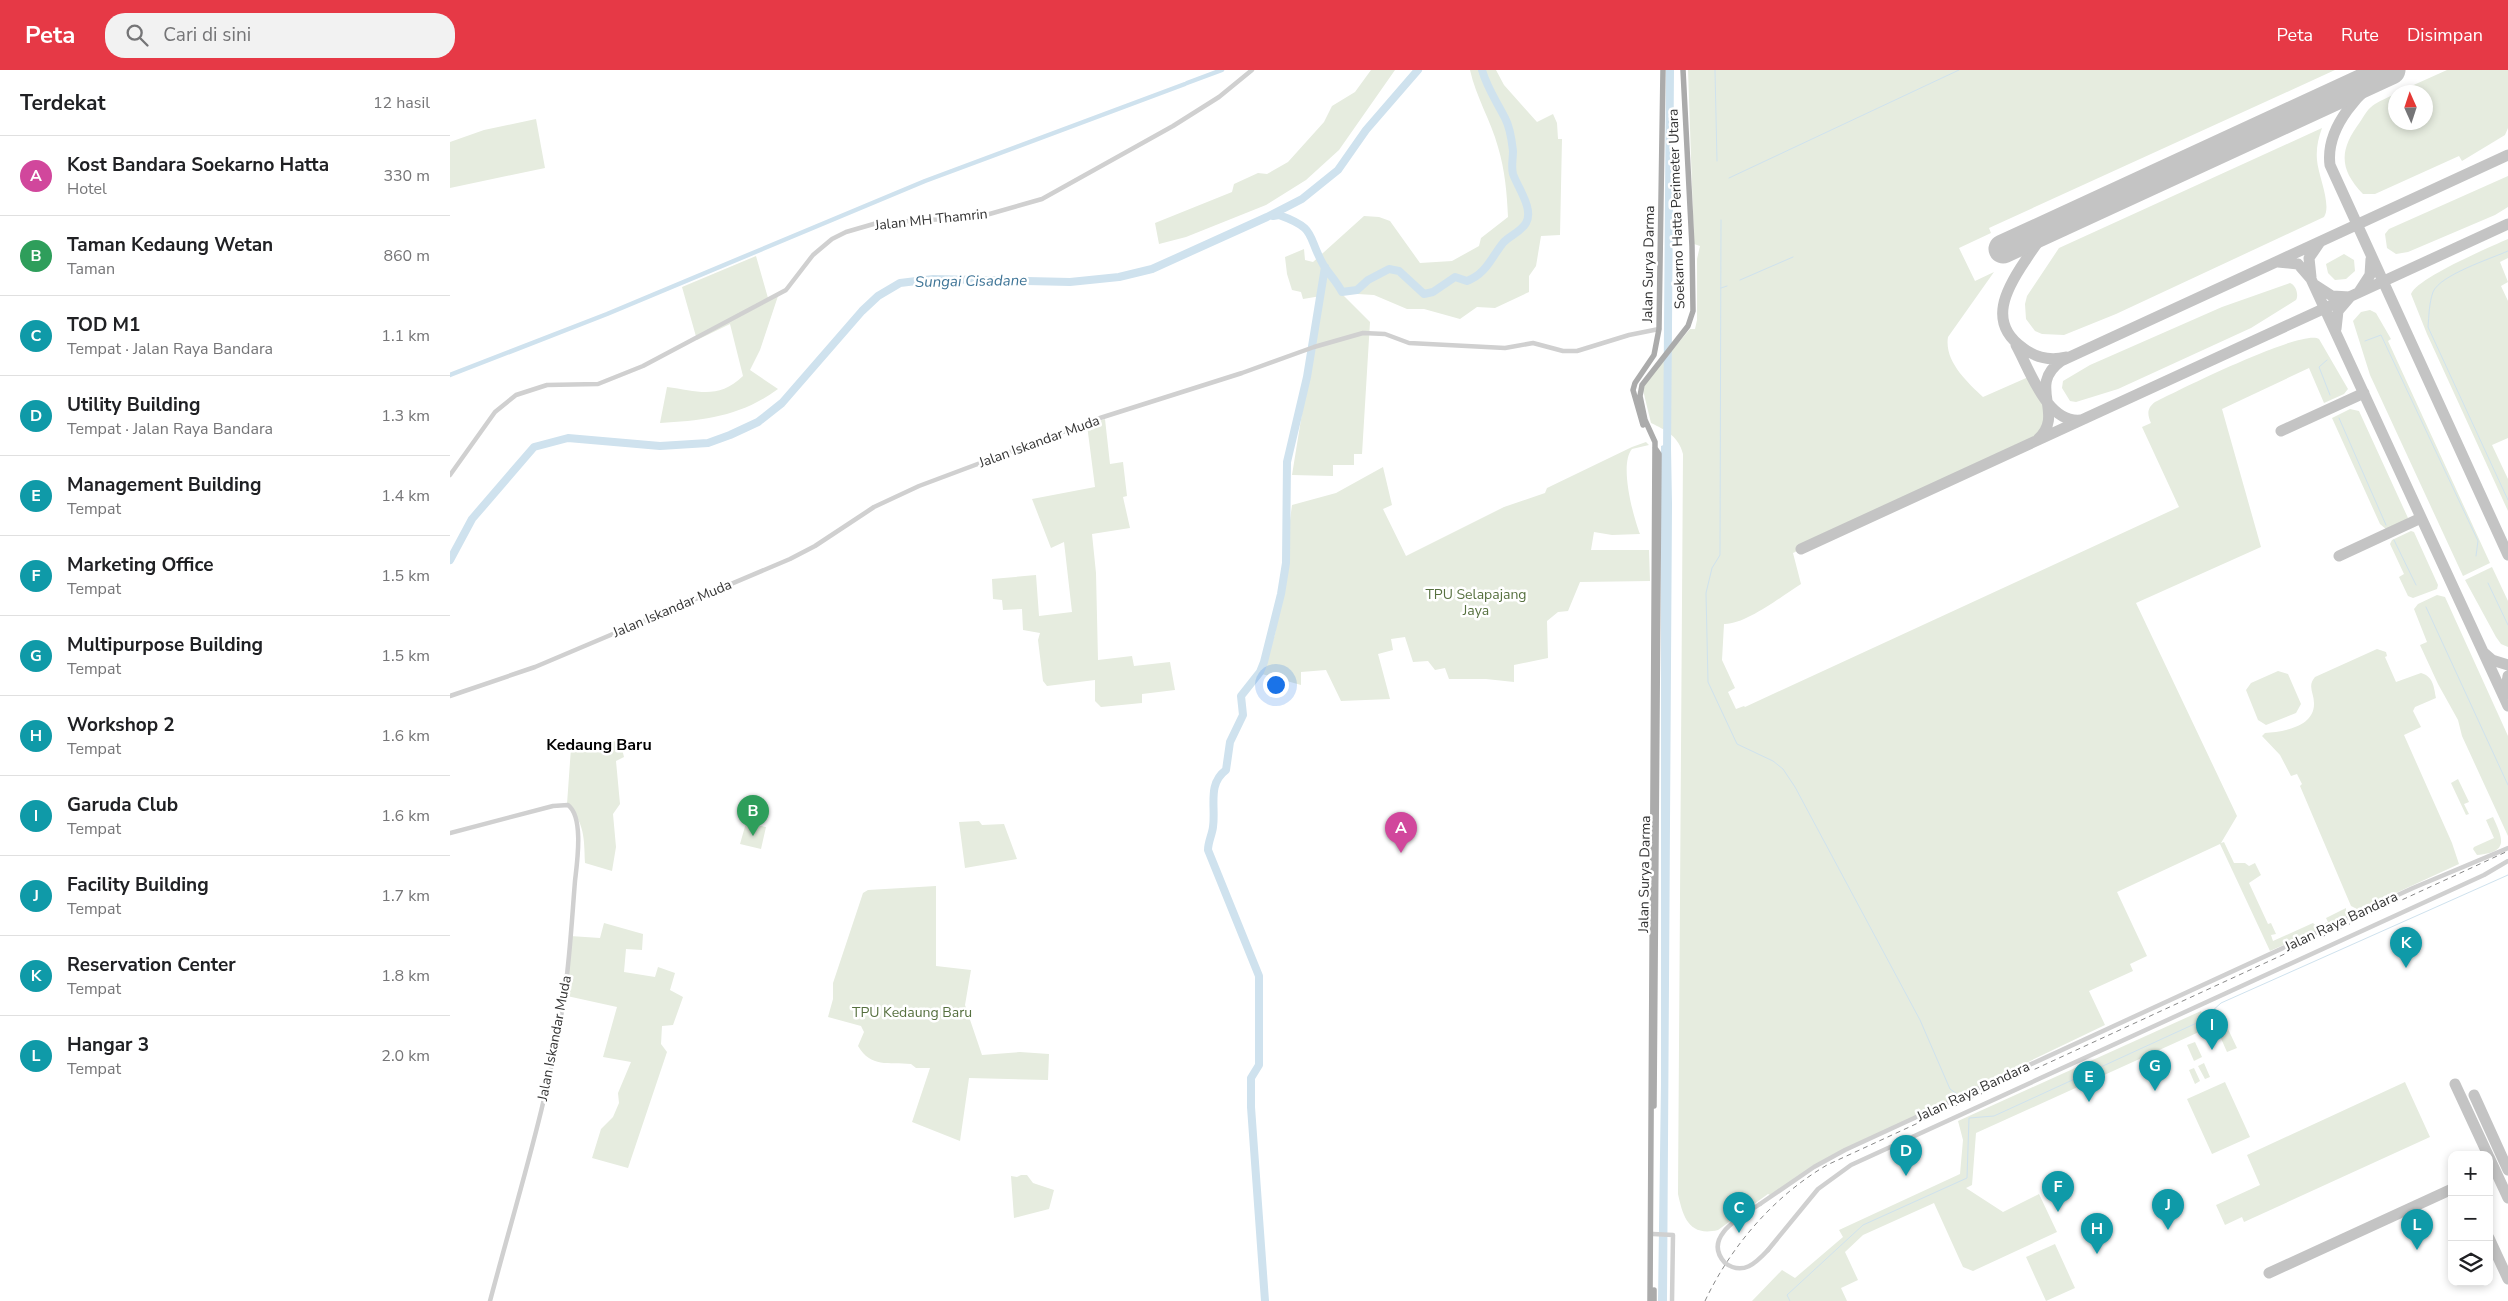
<!DOCTYPE html>
<html lang="id">
<meta charset="utf-8">
<style>
:root{--surface:#fff;--page:#f2f2f2;--text:#202124;--muted:#757577;--line:#e0e0e0;--accent:#e63946}
body{margin:0;font-family:"Nunito Sans",sans-serif;background:var(--page);color:var(--text)}
.controls{position:absolute;right:15px;bottom:15px;display:grid;overflow:hidden;border-radius:10px;box-shadow:0 2px 8px #0003}
.controls button{width:45px;height:45px;display:grid;place-items:center;padding:0;border:0;border-bottom:1px solid var(--line);background:var(--surface);color:var(--text);font:25px sans-serif}
.compass{position:absolute;left:1938px;top:15px;width:45px;height:45px;border-radius:50%;background:var(--surface);box-shadow:0 2px 8px #0003;rotate:357deg}
.you{position:absolute;left:825px;top:614px;width:18px;height:18px;margin:-12px;border:4px solid #fff;border-radius:50%;background:#1a73e8;box-shadow:0 0 0 8px #1a73e833}
.badge{display:grid;place-items:center;width:32px;height:32px;border-radius:50%;background:var(--accent);color:#fff;font-size:16px;font-weight:700}
.pin{position:absolute;translate:-50% -41px;filter:drop-shadow(0 1px 2px #0008)}
.pin::after{content:'';position:absolute;top:26px;width:18px;height:15px;background:inherit;clip-path:polygon(0 0,100% 0,50% 100%)}
.list{margin:0;padding:0;list-style:none}
h2{display:flex;justify-content:space-between;align-items:center;height:65px;margin:0;padding:0 20px;font-size:21px}
h2 small{font-size:16px;font-weight:400;color:var(--muted)}
.list li{display:grid;grid-template-columns:32px 1fr auto;gap:15px;align-items:center;box-sizing:border-box;height:80px;padding:0 20px;border-top:1px solid var(--line)}
.list b{display:block;font-size:19px;white-space:nowrap}
.list p{margin:0;font-size:16px;white-space:nowrap;color:var(--muted)}
.list em{font-size:16px;font-style:normal;color:var(--muted)}
.icon{flex:none;width:28px;height:28px;fill:none;stroke:currentColor;stroke-width:2;stroke-linecap:round;stroke-linejoin:round}
.map{position:relative;flex:none;width:2058px;height:1231px;overflow:hidden}
header{display:flex;align-items:center;gap:30px;box-sizing:border-box;height:70px;padding:0 25px;background:var(--accent);color:#fff}
header strong{font-size:24px}
nav{display:flex;gap:28px;margin-inline-start:auto;font-size:18px}
.search{width:350px;height:45px;background:var(--page);display:flex;align-items:center;gap:12px;box-sizing:border-box;padding:0 18px;border-radius:20px;color:var(--muted);font-size:19px}
main{display:flex}
aside{flex:1;background:var(--surface)}
.map>svg:first-child{display:block}
.green{fill:#e6ecdf}
.water{fill:#cfe2ee}
.lines{fill:none;stroke-linecap:round;stroke-linejoin:round}
.stream{stroke:#cfe2ee;stroke-width:1}
.canal{stroke:#cfe2ee;stroke-width:4.5}
.river{stroke:#cfe2ee;stroke-width:8}
.taxiway{stroke:#c4c4c4;stroke-width:11}
.runway{stroke:#c4c4c4;stroke-width:29}
.minor{stroke:#d0d0d0;stroke-width:4.5}
.major{stroke:#ababab;stroke-width:5.5}
.rail{stroke:#888;stroke-width:1;stroke-dasharray:5 4;stroke-linecap:butt}
.minor-bridge{stroke:#d0d0d0;stroke-width:4.5}
.labels{text-anchor:middle;stroke-width:5;stroke-linejoin:round;paint-order:stroke}
.street-label{font-size:14px;fill:#333;stroke:#fff}
.park-label{font-size:14px;fill:#56703f;stroke:#fff}
.water-label{font-size:15px;font-style:italic;fill:#3f7597;stroke:#fff}
.quarter-label{font-size:16px;font-weight:bold;fill:#000;stroke:#fff}
</style>
<header>
<strong>Peta</strong>
<div class="search"><svg class="icon" aria-label="search" viewBox="0 0 24 24"><circle cx="10" cy="10" r="6"/><path d="M15 15l6 6"/></svg>Cari di sini</div>
<nav><a>Peta</a><a>Rute</a><a>Disimpan</a></nav>
</header>
<main>
<aside>
<h2>Terdekat<small>12 hasil</small></h2>
<ul class="list">
<li><span class="badge" style="background:#d1479c">A</span><div><b>Kost Bandara Soekarno Hatta</b><p>Hotel</p></div><em>330 m</em></li>
<li><span class="badge" style="background:#2e9e5b">B</span><div><b>Taman Kedaung Wetan</b><p>Taman</p></div><em>860 m</em></li>
<li><span class="badge" style="background:#0f9aa8">C</span><div><b>TOD M1</b><p>Tempat · Jalan Raya Bandara</p></div><em>1.1 km</em></li>
<li><span class="badge" style="background:#0f9aa8">D</span><div><b>Utility Building</b><p>Tempat · Jalan Raya Bandara</p></div><em>1.3 km</em></li>
<li><span class="badge" style="background:#0f9aa8">E</span><div><b>Management Building</b><p>Tempat</p></div><em>1.4 km</em></li>
<li><span class="badge" style="background:#0f9aa8">F</span><div><b>Marketing Office</b><p>Tempat</p></div><em>1.5 km</em></li>
<li><span class="badge" style="background:#0f9aa8">G</span><div><b>Multipurpose Building</b><p>Tempat</p></div><em>1.5 km</em></li>
<li><span class="badge" style="background:#0f9aa8">H</span><div><b>Workshop 2</b><p>Tempat</p></div><em>1.6 km</em></li>
<li><span class="badge" style="background:#0f9aa8">I</span><div><b>Garuda Club</b><p>Tempat</p></div><em>1.6 km</em></li>
<li><span class="badge" style="background:#0f9aa8">J</span><div><b>Facility Building</b><p>Tempat</p></div><em>1.7 km</em></li>
<li><span class="badge" style="background:#0f9aa8">K</span><div><b>Reservation Center</b><p>Tempat</p></div><em>1.8 km</em></li>
<li><span class="badge" style="background:#0f9aa8">L</span><div><b>Hangar 3</b><p>Tempat</p></div><em>2.0 km</em></li>
</ul>
</aside>
<div class="map">
<svg width="2058" height="1231" viewBox="0 0 2058 1231">
<rect width="100%" height="100%" fill="#fff"/>
<path class="green" d="M921 0H945L889 80 856 110 816 135 736 167 709 174 705 153 782 122 784 114 808 103 817 104 838 92 874 52 882 36 905 22Z
M1020 0H1046L1054 15 1087 52 1103 44 1107 53 1108 69H1112L1110 165 1091 166 1086 196 1079 206V222L1045 238 1027 237 1010 249 974 239H957L924 225 891 223 920 252 912 384H904V395H883V406L842 405 871 226 853 229 851 222 842 220 837 204 835 187 854 179 855 190 863 192 914 146 929 147 940 151 970 193 1002 191 1029 176 1031 168 1058 147C1057 124 1055 100 1048 77 1041 51 1026 27 1020 0Z
M1238 0H1885L1539 158 1541 163 1509 178 1525 211 1544 202 1498 267C1494 291 1517 312 1533 327L1583 305C1596 329 1613 353 1583 372L1343 483 1351 514C1332 526 1295 555 1274 554L1272 590 1285 618 1278 622 1286 639 1294 636 1295 637 1729 437 1692 357 1701 353C1697 344 1697 338 1705 332 1727 321 1853 258 1869 269L1898 319 1894 324 1874 333 1859 298 1772 339 1811 477 1686 533 1787 746 1771 773 1774 772 1784 793H1795L1799 796 1805 793 1811 805 1799 813 1818 854 1821 853 1826 864 1821 865 1823 871 1863 853 1870 859 1820 881 1770 774 1667 822 1697 886 1680 894 1683 901 1639 921 1655 955 1370 1092 1320 1125 1318 1124 1268 1160C1239 1167 1233 1147 1228 1124L1233 384C1229 367 1216 360 1201 353L1192 316 1240 259H1245L1247 250V189L1250 176 1244 174Z
M1997 0H2058V58L2055 65 2012 91 2009 86 1925 124H1913C1888 98 1890 79 1910 52 1914 46 1918 38 1925 34 1931 30 1939 27 1945 24L1946 52H1976V22H1948Z
M86 49 95 98 0 118V72L34 60Z
M1872 58C1868 69 1866 79 1867 90 1868 105 1882 135 1874 147L1666 244 1614 265 1592 264 1585 261 1576 249 1575 234 1577 226 1609 178Z
M2058 106V137L2045 145 1958 182 1946 184 1937 178 1935 164 1939 159Z
M2058 169V188L2050 192 2058 212 2051 216 2058 231V368L2042 375 2058 409V441L1977 264 1961 224C1967 208 2040 177 2058 169Z
M1894 184 1904 190 1905 201 1896 209 1885 210 1878 203 1876 194Z
M306 186 318 228 329 223 310 280 300 300 328 319C292 346 253 351 210 353L217 317C248 321 268 330 293 306L280 254 247 270 232 217Z
M1840 213C1846 215 1849 225 1846 230L1801 258 1668 319 1626 332 1620 331 1612 318 1613 311 1640 295 1772 237Z
M1920 240 1926 243 1941 269 1938 271 2040 493 2013 506 1920 305 1903 251 1911 242Z
M1900 339 1909 341 1958 448 1955 451 1937 460 1930 454 1882 348Z
M655 349 660 394 673 392 677 426 673 427 680 458 642 464 646 503 648 590 682 586 684 596 720 592 725 620 692 624V633L651 637 645 631V610L597 616 593 611 588 570 590 563 573 560 572 539 553 540 552 530 543 529 542 509 586 505 589 546 622 542 614 472 601 478 582 429 645 417 637 355Z
M1196 372 1199 375 1182 379C1169 394 1183 446 1190 464L1162 465 1144 462 1141 480H1199L1200 511 1130 512 1118 541 1108 542 1097 551 1098 588 1064 595V612L1036 609H999L995 598 985 600 978 591 963 592 955 567 941 569 943 580 928 584 940 629 891 631 876 600 851 602V615L812 604 825 564 842 435 886 423 933 397 942 435 933 439 956 486 1054 437 1095 423 1097 418 1182 377Z
M1961 461 1964 462 1988 515 1987 519 1963 528 1958 526 1949 507 1954 504 1940 474 1942 470Z
M2042 497 2058 531V577L2051 574 2046 567 2015 510Z
M1987 525 1995 527 2058 666V766L2012 666 2008 650 1988 614 1970 575 1977 572 1964 539 1968 534Z
M1927 579 1936 582 1937 586 1935 587 1946 612 1971 603C1983 606 1984 617 1986 628L1965 637 1963 641 1971 657 1954 665 2002 773 2009 794 1909 840 1901 836 1850 716 1852 714 1847 704 1841 706 1830 685 1812 666 1815 663C1833 662 1865 657 1864 633 1864 623 1857 616 1865 607Z
M1828 601 1838 604 1851 634 1846 643 1816 655 1808 650 1796 620 1801 613Z
M170 671 174 687 166 691 170 734 163 744 166 777 162 801 135 793C134 767 135 754 117 734L121 678 124 674Z
M2008 709 2019 732 2014 734 2019 744 2016 745 2001 713Z
M2043 747C2054 771 2058 782 2027 785L2023 779 2024 777 2044 768 2036 750Z
M529 751 532 755 554 754 567 789 515 798 509 752Z
M296 753 316 757 311 779 290 774Z
M486 816V896L521 900 515 935 532 985 570 982 599 984 598 1010 519 1008 510 1071 462 1052 480 998H466L461 994C438 992 421 998 408 976L414 962 411 956 378 947 383 929V913L413 823 418 820Z
M1896 838V846L1875 856V853L1878 852 1876 848Z
M154 853 193 864 192 880 176 879 174 902 205 907 208 897 225 903 220 920 233 927 223 955 212 956 211 974 217 982 178 1098 142 1088 151 1059 163 1047 169 1033 168 1023 181 992 153 987 167 937 117 926 120 866 150 868Z
M1751 941 1760 957 1526 1063 1522 1115 1516 1118 1553 1142 1589 1124 1607 1162 1523 1201 1513 1197 1484 1133 1413 1165 1395 1182 1408 1210 1391 1218 1397 1231H1302L1332 1200 1345 1208 1393 1167 1389 1160 1510 1104 1513 1070 1508 1051Z
M1778 959 1787 978 1777 982 1769 964Z
M1745 972 1752 987 1744 991 1737 975Z
M1754 993 1760 1007 1755 1009 1748 996Z
M1744 998 1750 1011 1745 1014 1739 1000Z
M1775 1012 1800 1067 1762 1084 1737 1029Z
M1955 1012 1980 1067 1794 1152 1792 1147 1775 1155 1766 1135 1810 1115 1797 1085Z
M571 1105H577L583 1113 604 1120 599 1139 564 1148 561 1106 567 1107Z
M1605 1174 1625 1218 1596 1231 1576 1187Z"/>
<path class="water" d="M1216 374 1221 378 1222 434 1217 1231H1208L1211 1014V376Z"/>
<g class="lines">
<path class="stream" d="M1265 0 1267 91
M1279 108 1509 0
M1271 150 1270 485 1262 498 1256 523 1258 612 1287 674 1323 691 1333 699 1345 717 1470 950 1500 1019 1507 1024
M2058 181C2040 189 1990 205 1983 222 1979 233 1979 246 1978 257L2058 430
M1290 210 1343 187
M1271 218 1277 216
M1915 271 1931 265 2028 471 2026 486
M1877 290 1869 297 1880 325
M1889 348 1936 455
M1944 470 1966 515
M2038 513 2058 555
M1976 537 2058 715
M1340 1231 1337 1225 1413 1155 1517 1108 1519 1048 1544 1046 1751 951 1771 933 2058 805"/>
<path class="canal" d="M737 13 772 0
M0 305 157 244 475 111 735 14"/>
<path class="river" d="M823 146 829 145C868 159 856 165 874 196 880 205 887 212 892 222L907 220 918 210 939 199 949 201 974 224 983 222 1005 207 1017 211C1036 204 1041 188 1053 173 1059 166 1071 162 1076 153 1084 139 1068 118 1063 104 1061 96 1063 89 1063 81 1062 72 1060 57 1055 48 1047 32 1037 18 1032 0
M1217 384 1220 0
M0 490 22 449 84 377 118 368 210 376 258 373 280 365 308 352 332 333 412 241 428 226 450 213 483 209 620 212 669 207 702 199 817 147 852 129 888 100 916 60 968 0
M815 1231 801 1037V1008L809 995V906L758 780C758 772 762 765 763 757 766 737 757 714 776 700L780 672 793 645 791 626 810 602 814 592 831 524 836 493 837 392 857 307 875 197"/>
<path class="taxiway" d="M1942 0C1911 18 1875 57 1880 95L2058 485
M1828 192 1848 194 1861 209 2058 636
M1861 207 1859 188 1870 172
M1865 215 1882 226 1900 227 1888 241 1886 259
M1909 222 1920 205 1921 189
M1566 275C1580 300 1597 354 1631 350
M1616 287C1600 291 1586 288 1573 278 1537 253 1556 219 1575 191 1582 180 1589 169 1598 160 1606 154 1616 150 1625 145
M1831 361 1914 323
M1588 369C1616 344 1576 316 1611 291L2058 85
M1351 479 2058 154
M1889 486 1971 448
M2034 583 2042 590 2058 595
M2055 625 2058 606
M2005 1014 2038 1085
M2024 1025 2058 1100
M2039 1087 2058 1128
M2039 1168 2058 1209
M1819 1203 2002 1119"/>
<path class="runway" d="M1553 179 1941 0"/>
<path class="minor" d="M0 405 45 342 66 325 97 315 148 314 193 296 336 220 363 185 382 169 396 162 427 153 529 147 592 129 723 56 769 27 802 0
M0 626 85 597 340 489 365 476 424 437 469 416 650 348 792 303 864 277 913 263 935 264 959 273 1055 278 1083 273 1113 281H1127L1179 265 1209 259
M0 763 103 736 118 735C134 747 127 793 125 811 122 848 120 885 115 921 100 1026 67 1129 40 1231
M1310 1134 1364 1097 1395 1080 1963 818 2058 778
M1203 1164 1223 1165 1222 1231
M1318 1180 1368 1119 1401 1095 2034 805 2058 791"/>
<path class="major" d="M1193 355 1183 320 1185 313 1204 285 1209 259 1213 0
M1204 1036 1209 384 1205 378
M1204 1220V1231
M1200 1231 1205 372 1195 350 1190 326 1192 315 1238 256 1243 241 1242 176 1233 0"/>
<path class="rail" d="M1255 1231C1281 1176 1324 1126 1377 1095L2058 781"/>
<path class="minor-bridge" d="M1310 1134C1292 1146 1251 1167 1275 1193 1293 1206 1306 1193 1318 1180"/>
</g>
<g class="labels">
<g class="street-label">
<text transform="translate(1226 139) rotate(-92)" y="5">Soekarno Hatta Perimeter Utara</text>
<text transform="translate(481 149) rotate(-6)" y="5">Jalan MH Thamrin</text>
<text transform="translate(1198 194) rotate(-89)" y="5">Jalan Surya Darma</text>
<text transform="translate(589 371) rotate(-20)" y="5">Jalan Iskandar Muda</text>
<text transform="translate(222 538) rotate(-23)" y="5">Jalan Iskandar Muda</text>
<text transform="translate(1194 804) rotate(-89)" y="5">Jalan Surya Darma</text>
<text transform="translate(1891 851) rotate(-25)" y="5">Jalan Raya Bandara</text>
<text transform="translate(104 968) rotate(-79)" y="5">Jalan Iskandar Muda</text>
<text transform="translate(1523 1021) rotate(-25)" y="5">Jalan Raya Bandara</text>
</g>
<g class="park-label">
<text x="1026" y="529">TPU Selapajang<tspan x="1026" dy="16">Jaya</tspan></text>
<text x="462" y="947">TPU Kedaung Baru</text>
</g>
<g class="water-label">
<text transform="translate(521 211) rotate(-1)" y="5">Sungai Cisadane</text>
</g>
<g class="quarter-label">
<text x="149" y="680">Kedaung Baru</text>
</g>
</g>
</svg>
<div class="controls">
<button>+</button>
<button>−</button>
<button><svg class="icon" aria-label="layers" viewBox="0 0 24 24"><path d="M12 4l9 5-9 5-9-5zM3 14l9 5 9-5"/></svg></button>
</div>
<svg class="compass" viewBox="-18 -18 36 36"><path d="M0-13l5 13h-10z" fill="#e53935"/><path d="M0 13l5-13h-10z" fill="#757577"/></svg>
<div class="you"></div>
<div class="pin badge" style="left:951px;top:783px;background:#d1479c">A</div>
<div class="pin badge" style="left:303px;top:766px;background:#2e9e5b">B</div>
<div class="pin badge" style="left:1289px;top:1163px;background:#0f9aa8">C</div>
<div class="pin badge" style="left:1456px;top:1106px;background:#0f9aa8">D</div>
<div class="pin badge" style="left:1639px;top:1032px;background:#0f9aa8">E</div>
<div class="pin badge" style="left:1608px;top:1142px;background:#0f9aa8">F</div>
<div class="pin badge" style="left:1705px;top:1021px;background:#0f9aa8">G</div>
<div class="pin badge" style="left:1647px;top:1184px;background:#0f9aa8">H</div>
<div class="pin badge" style="left:1762px;top:980px;background:#0f9aa8">I</div>
<div class="pin badge" style="left:1718px;top:1160px;background:#0f9aa8">J</div>
<div class="pin badge" style="left:1956px;top:898px;background:#0f9aa8">K</div>
<div class="pin badge" style="left:1967px;top:1180px;background:#0f9aa8">L</div>
</div>
</main>
